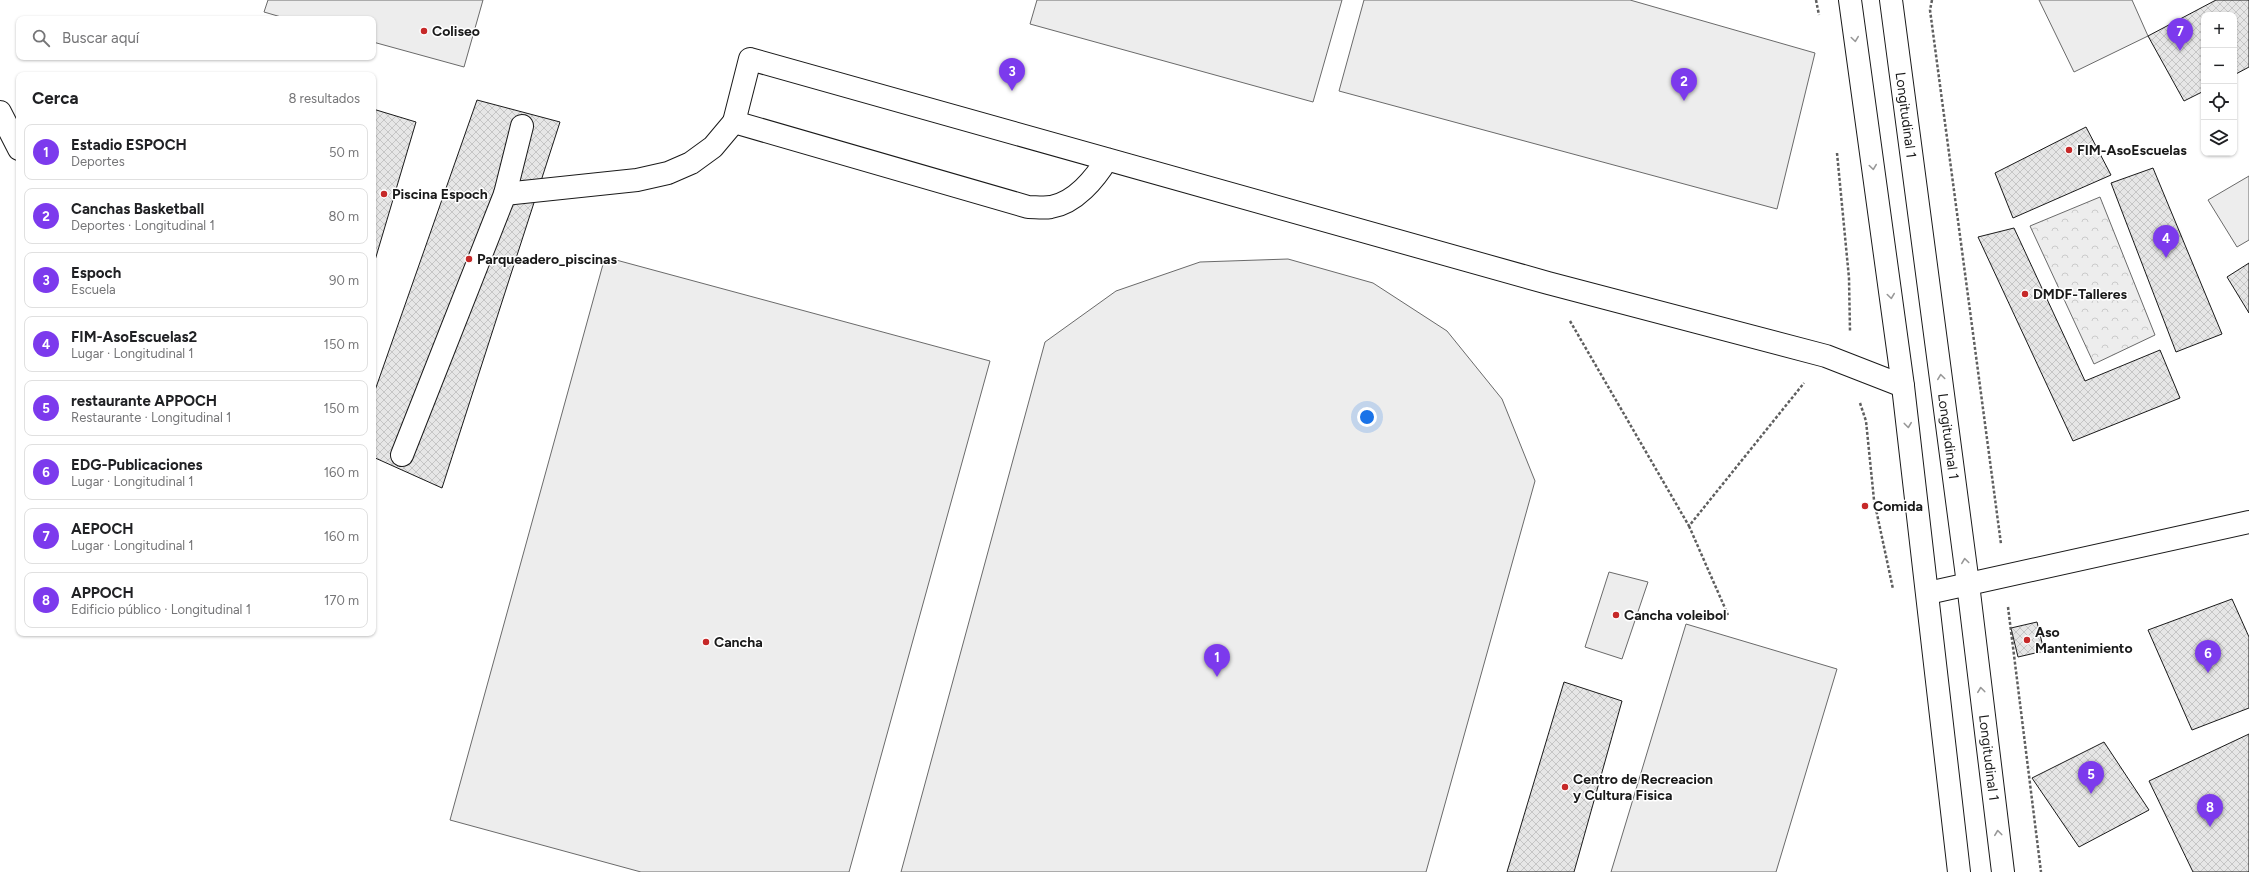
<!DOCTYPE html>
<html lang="es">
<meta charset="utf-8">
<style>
:root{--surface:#fff;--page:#f6f6f6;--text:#202124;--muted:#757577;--line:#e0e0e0;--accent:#7c3aed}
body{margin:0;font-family:Figtree,sans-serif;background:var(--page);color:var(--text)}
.controls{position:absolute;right:12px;top:12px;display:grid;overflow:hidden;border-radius:8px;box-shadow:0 1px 3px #0004}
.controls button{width:36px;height:36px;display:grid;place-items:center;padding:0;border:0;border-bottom:1px solid var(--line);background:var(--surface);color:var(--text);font:20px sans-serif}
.you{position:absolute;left:1367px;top:417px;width:14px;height:14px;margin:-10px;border:3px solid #fff;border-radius:50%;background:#1a73e8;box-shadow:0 0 0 6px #1a73e833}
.badge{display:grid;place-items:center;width:26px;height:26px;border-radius:50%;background:var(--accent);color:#fff;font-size:13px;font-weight:700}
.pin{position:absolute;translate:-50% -33px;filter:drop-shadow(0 1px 2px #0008)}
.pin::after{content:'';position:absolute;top:21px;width:14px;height:12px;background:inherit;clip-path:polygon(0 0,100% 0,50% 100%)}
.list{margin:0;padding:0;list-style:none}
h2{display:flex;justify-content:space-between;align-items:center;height:52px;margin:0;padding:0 16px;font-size:17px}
h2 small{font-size:13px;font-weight:400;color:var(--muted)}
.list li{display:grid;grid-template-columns:26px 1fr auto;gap:12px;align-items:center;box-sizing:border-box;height:56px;margin:0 8px 8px;padding:0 8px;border:1px solid var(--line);border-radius:8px}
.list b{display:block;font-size:15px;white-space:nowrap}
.list p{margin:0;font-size:13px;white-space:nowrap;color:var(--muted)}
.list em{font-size:13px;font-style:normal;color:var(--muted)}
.icon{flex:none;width:22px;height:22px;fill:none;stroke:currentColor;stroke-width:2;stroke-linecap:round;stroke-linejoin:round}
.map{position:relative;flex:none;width:2249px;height:872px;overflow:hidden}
.search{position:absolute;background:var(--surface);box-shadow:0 1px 3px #0004;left:16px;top:16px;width:360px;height:44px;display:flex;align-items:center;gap:10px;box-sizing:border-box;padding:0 14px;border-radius:8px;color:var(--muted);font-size:15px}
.panel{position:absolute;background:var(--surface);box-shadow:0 1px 3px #0004;left:16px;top:72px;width:360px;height:564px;border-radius:8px}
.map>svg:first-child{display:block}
.forest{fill:url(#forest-crowns);stroke:#6a6a6a}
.pitch{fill:#ededed;stroke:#6a6a6a}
.building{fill:url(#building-cross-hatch);stroke:#1a1a1a}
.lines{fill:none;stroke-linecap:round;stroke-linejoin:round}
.minor-casing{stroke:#1a1a1a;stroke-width:24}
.path{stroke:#5f5f5f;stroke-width:2.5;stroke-dasharray:3 2;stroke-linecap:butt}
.minor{stroke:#fff;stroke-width:22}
.oneway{stroke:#989898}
.poi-dot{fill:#c62828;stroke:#fff;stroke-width:1.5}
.labels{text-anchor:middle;stroke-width:3;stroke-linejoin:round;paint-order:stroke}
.poi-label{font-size:14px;font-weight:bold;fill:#1a1a1a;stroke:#fff;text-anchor:start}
.street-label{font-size:14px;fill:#1a1a1a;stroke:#fff}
</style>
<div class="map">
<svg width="2249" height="872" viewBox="0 0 2249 872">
<defs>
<pattern id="forest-crowns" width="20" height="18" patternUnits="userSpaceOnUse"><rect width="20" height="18" fill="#ededed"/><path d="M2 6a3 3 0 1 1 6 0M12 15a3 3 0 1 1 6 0" fill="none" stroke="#cbcbcb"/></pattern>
<pattern id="building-cross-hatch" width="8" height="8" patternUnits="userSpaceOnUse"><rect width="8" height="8" fill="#e6e6e6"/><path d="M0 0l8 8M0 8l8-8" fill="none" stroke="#c5c5c5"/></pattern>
</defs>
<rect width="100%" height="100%" fill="#fff"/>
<path class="forest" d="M2100 197 2155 335 2094 364 2030 226Z"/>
<path class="pitch" d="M268 0H483L464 67 373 42V19H288L264 12Z
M1037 0H1342L1313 102 1030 24Z
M1364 0H1630L1815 53 1777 209 1339 91Z
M2039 0H2132L2148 36 2074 72Z
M2249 176V240L2237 247 2208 200Z
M605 257 990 361 849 872H641L450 820Z
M1288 259 1373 283 1447 331 1502 399 1535 481 1426 872H901L1045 342 1116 291 1200 262Z
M1609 572 1648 582 1622 659 1585 647Z
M1686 624 1837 669 1776 872H1611Z"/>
<path class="building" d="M2216 0H2249V67L2234 75V15H2204V91L2184 101 2148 36Z
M477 100 560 122 442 488 373 457V396Z
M373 109 416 122 373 267Z
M2086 127 2111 175 2013 218 1995 173Z
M2153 168 2222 334 2176 352 2111 183Z
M2014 228 2085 381 2160 350 2180 398 2073 441 1978 237Z
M2249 263V313L2227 277Z
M2232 599 2249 637V708L2192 730 2148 630Z
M2037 622 2044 651 2018 657 2011 628Z
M1564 682 1622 701 1574 872H1507Z
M2249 734V872H2193L2149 781Z
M2104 742 2149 810 2079 847 2032 778Z"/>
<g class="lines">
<defs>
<g id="minor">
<path d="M1850 0 1903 386 1959 872"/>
<path id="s1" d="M1891 0 1968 584 2003 872"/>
<path d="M0 112 19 149"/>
<path d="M1107 159C1095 179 1075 203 1051 207 1044 208 1035 207 1028 207L734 122 750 59 1548 283 1826 356 1903 386"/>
<path d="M505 194 637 180 668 173 691 163 713 147 734 122"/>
<path d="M402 455 505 194 522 126"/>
<path d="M1928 593 2249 522"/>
</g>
</defs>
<use href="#minor" class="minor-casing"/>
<path class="path" d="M1816 0 1819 15
M1932 0 1930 10 2001 544
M1837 153 1849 278 1850 331
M1570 321 1689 526 1804 383
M1860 403 1866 421 1874 500 1893 589
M1689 526 1728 615
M2008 607 2041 872"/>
<use href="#minor" class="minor"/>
</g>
<defs><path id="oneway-chevron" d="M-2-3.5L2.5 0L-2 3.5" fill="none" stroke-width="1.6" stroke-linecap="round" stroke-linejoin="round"/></defs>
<g class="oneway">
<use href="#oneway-chevron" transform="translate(1855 39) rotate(82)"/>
<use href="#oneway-chevron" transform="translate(1873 167) rotate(82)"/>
<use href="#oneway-chevron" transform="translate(1891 296) rotate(82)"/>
<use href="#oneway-chevron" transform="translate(1941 377) rotate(-98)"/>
<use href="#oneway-chevron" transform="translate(1908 425) rotate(83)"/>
<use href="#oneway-chevron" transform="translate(1965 561) rotate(-98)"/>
<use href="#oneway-chevron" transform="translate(1981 690) rotate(-97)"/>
<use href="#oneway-chevron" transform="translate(1998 833) rotate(-97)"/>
</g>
<g class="poi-dot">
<circle cx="424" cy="31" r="4"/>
<circle cx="2069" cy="150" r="4"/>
<circle cx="384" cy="194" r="4"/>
<circle cx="469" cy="259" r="4"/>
<circle cx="2025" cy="294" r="4"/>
<circle cx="1865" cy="506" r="4"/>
<circle cx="1616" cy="615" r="4"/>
<circle cx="2027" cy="640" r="4"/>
<circle cx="706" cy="642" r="4"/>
<circle cx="1565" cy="787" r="4"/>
</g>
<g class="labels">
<g class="poi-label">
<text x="432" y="36">Coliseo</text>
<text x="2077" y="155">FIM-AsoEscuelas</text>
<text x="392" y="199">Piscina Espoch</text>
<text x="477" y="264">Parqueadero_piscinas</text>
<text x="2033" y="299">DMDF-Talleres</text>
<text x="1873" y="511">Comida</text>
<text x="1624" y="620">Cancha voleibol</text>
<text x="2035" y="637">Aso<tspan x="2035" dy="16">Mantenimiento</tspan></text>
<text x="714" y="647">Cancha</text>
<text x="1573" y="784">Centro de Recreacion<tspan x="1573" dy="16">y Cultura Fisica</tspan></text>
</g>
<g class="street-label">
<text dy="5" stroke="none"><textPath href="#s1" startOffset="116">Longitudinal 1</textPath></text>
<text dy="5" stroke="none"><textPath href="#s1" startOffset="440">Longitudinal 1</textPath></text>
<text dy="5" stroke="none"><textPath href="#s1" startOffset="764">Longitudinal 1</textPath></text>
</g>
</g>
</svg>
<div class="controls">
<button>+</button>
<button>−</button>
<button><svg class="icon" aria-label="locate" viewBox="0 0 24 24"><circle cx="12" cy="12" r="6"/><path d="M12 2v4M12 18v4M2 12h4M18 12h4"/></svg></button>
<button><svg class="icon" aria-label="layers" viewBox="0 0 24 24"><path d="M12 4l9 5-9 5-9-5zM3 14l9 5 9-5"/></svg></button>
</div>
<div class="you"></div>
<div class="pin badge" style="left:1217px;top:677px">1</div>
<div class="pin badge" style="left:1684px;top:101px">2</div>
<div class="pin badge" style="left:1012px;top:91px">3</div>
<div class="pin badge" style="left:2166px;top:258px">4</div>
<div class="pin badge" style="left:2091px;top:794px">5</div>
<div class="pin badge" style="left:2208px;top:673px">6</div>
<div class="pin badge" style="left:2180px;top:51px">7</div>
<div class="pin badge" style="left:2210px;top:827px">8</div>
<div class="search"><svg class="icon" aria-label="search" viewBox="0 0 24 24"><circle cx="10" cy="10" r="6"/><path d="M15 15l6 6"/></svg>Buscar aquí</div>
<section class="panel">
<h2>Cerca<small>8 resultados</small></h2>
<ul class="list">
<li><span class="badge">1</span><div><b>Estadio ESPOCH</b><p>Deportes</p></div><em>50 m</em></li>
<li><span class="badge">2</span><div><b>Canchas Basketball</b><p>Deportes · Longitudinal 1</p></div><em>80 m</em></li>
<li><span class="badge">3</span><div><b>Espoch</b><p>Escuela</p></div><em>90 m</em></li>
<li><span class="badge">4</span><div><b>FIM-AsoEscuelas2</b><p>Lugar · Longitudinal 1</p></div><em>150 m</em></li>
<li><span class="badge">5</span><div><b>restaurante APPOCH</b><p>Restaurante · Longitudinal 1</p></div><em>150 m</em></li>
<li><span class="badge">6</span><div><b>EDG-Publicaciones</b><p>Lugar · Longitudinal 1</p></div><em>160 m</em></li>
<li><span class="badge">7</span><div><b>AEPOCH</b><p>Lugar · Longitudinal 1</p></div><em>160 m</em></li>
<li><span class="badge">8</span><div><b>APPOCH</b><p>Edificio público · Longitudinal 1</p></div><em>170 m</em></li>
</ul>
</section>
</div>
